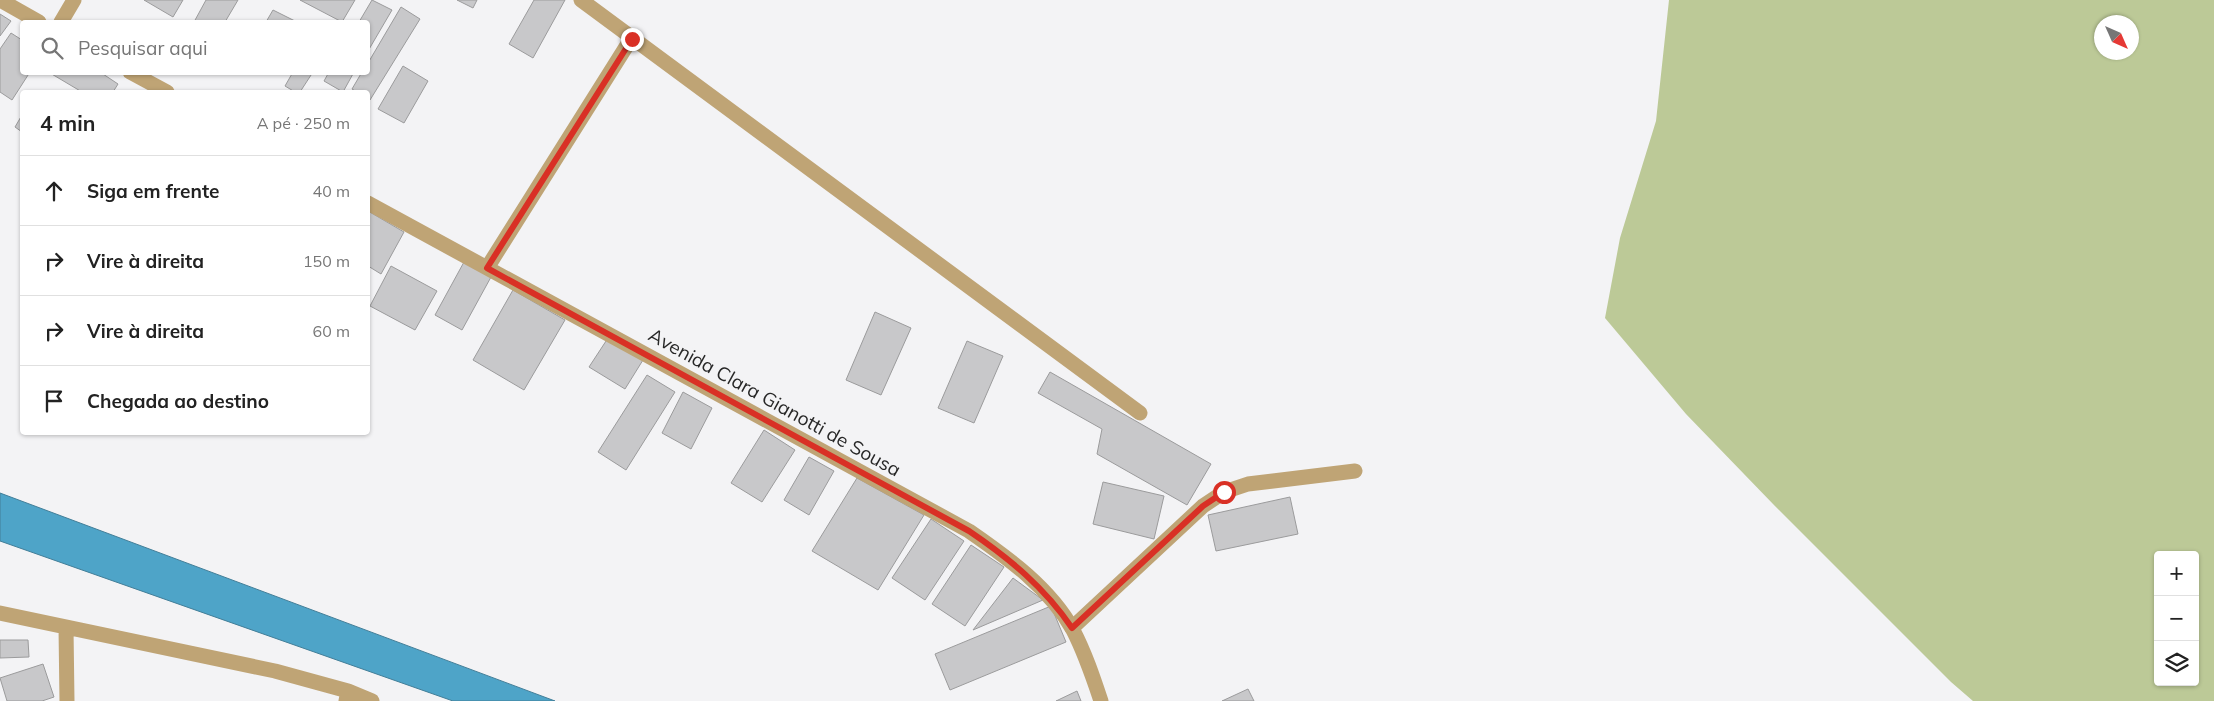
<!DOCTYPE html>
<html lang="pt">
<meta charset="utf-8">
<style>
:root{--surface:#fff;--page:#f2f2f2;--text:#222;--muted:#767676;--line:#e0e0e0}
body{margin:0;font-family:Mulish,sans-serif;background:var(--page);color:var(--text)}
.controls{position:absolute;right:15px;bottom:15px;display:grid;overflow:hidden;border-radius:5px;box-shadow:0 1px 4px #0004}
.controls button{width:45px;height:45px;display:grid;place-items:center;padding:0;border:0;border-bottom:1px solid var(--line);background:var(--surface);color:var(--text);font:25px sans-serif}
.compass{position:absolute;left:2094px;top:15px;width:45px;height:45px;border-radius:50%;background:var(--surface);box-shadow:0 1px 4px #0004;rotate:135deg}
.stop{position:absolute;width:15px;height:15px;margin:-11px;border:4px solid #d93025;border-radius:50%;background:#fff}
.stop.end{background:#d93025;border-color:#fff;box-shadow:0 1px 5px #0008}
.list{margin:0;padding:0;list-style:none}
h2{display:flex;justify-content:space-between;align-items:center;height:65px;margin:0;padding:0 20px;font-size:21px}
h2 small{font-size:16px;font-weight:400;color:var(--muted)}
.list li{display:grid;grid-template-columns:32px 1fr auto;gap:15px;align-items:center;box-sizing:border-box;height:70px;padding:0 20px;border-top:1px solid var(--line)}
.list b{display:block;font-size:19px;white-space:nowrap}
.list em{font-size:16px;font-style:normal;color:var(--muted)}
.icon{flex:none;width:28px;height:28px;fill:none;stroke:currentColor;stroke-width:2;stroke-linecap:round;stroke-linejoin:round}
.map{position:relative;flex:none;width:2214px;height:701px;overflow:hidden}
.search{position:absolute;background:var(--surface);box-shadow:0 1px 4px #0004;left:20px;top:20px;width:350px;height:55px;display:flex;align-items:center;gap:12px;box-sizing:border-box;padding:0 18px;border-radius:5px;color:var(--muted);font-size:19px}
.panel{position:absolute;background:var(--surface);box-shadow:0 1px 4px #0004;left:20px;top:90px;width:350px;height:345px;border-radius:5px}
.map>svg:first-child{display:block}
.green{fill:#bcc997;fill-rule:evenodd}
.water{fill:#4ea4c8;stroke:#427e98}
.building{fill:#c8c8ca;stroke:#9b9b9c}
.lines{fill:none;stroke-linecap:round;stroke-linejoin:round}
.lane{stroke:#bfa475;stroke-width:15}
.street{stroke:#bfa475;stroke-width:15}
.route{stroke:#d93025;stroke-width:6}
.labels{text-anchor:middle;stroke-width:4;stroke-linejoin:round;paint-order:stroke}
.street-label{font-size:19px;fill:#272727;stroke:#f3f3f5}
</style>
<div class="map">
<svg width="2214" height="701" viewBox="0 0 2214 701">
<rect width="100%" height="100%" fill="#f3f3f5"/>
<path class="green" d="M1669 0H2214V701H1973L1951 682 1773 504 1686 414 1605 318 1620 238 1656 121ZM2102 22H2132V52H2102ZM2158 555H2195V682H2158Z"/>
<path class="water" d="M0 493 555 701H453L0 541Z"/>
<path class="building" d="M144 0H183L173 17Z
M206 0H238L225 22H194Z
M300 0H355L342 22Z
M372 0 392 10 368 51V22H359Z
M457 0H477L473 8Z
M534 0H565L533 58 509 44Z
M401 7 420 19 370 100 368 99V92H357L352 89 362 72H368V63Z
M273 10 297 22H266Z
M0 14 11 21 0 36Z
M11 33 22 40V72H30L12 100 0 92V49Z
M403 66 428 81 404 123 378 109Z
M100 72 118 84 113 92H82L50 73Z
M293 72H313L300 92H295L285 86Z
M329 72H354L343 92 324 81Z
M22 115V132L15 127Z
M368 211 404 232 381 274 368 266Z
M464 262 491 277 462 330 435 315Z
M391 266 437 291 415 330 370 306Z
M513 290 565 320 524 390 473 360Z
M875 312 911 328 881 395 846 380Z
M608 338 643 360 625 389 589 367Z
M967 341 1003 356 974 423 938 408Z
M1050 372 1211 464 1187 505 1097 454 1102 429 1038 393Z
M647 375 675 392 626 470 598 452Z
M683 392 712 408 691 449 662 433Z
M764 430 795 450 762 502 731 483Z
M809 457 834 471 809 515 784 500Z
M857 478 924 515 878 590 812 551Z
M1103 482 1164 496 1154 539 1093 524Z
M1290 497 1298 534 1216 551 1208 515Z
M931 519 964 541 925 600 892 578Z
M971 545 1004 567 965 626 932 604Z
M1013 578 1043 600 973 630Z
M1051 606 1066 642 950 690 935 654Z
M0 640H28L29 657 0 658Z
M43 664 54 697 42 701H7L0 678Z
M1248 689 1254 701H1222Z
M1077 691 1081 701H1056Z"/>
<g class="lines">
<path class="lane" d="M1072 628 1203 506 1224 492 1248 484 1355 471"/>
<path class="street" d="M0 0 39 22
M581 0 1140 413
M61 22 74 0
M130 72 167 92
M368 203 969 531C1008 558 1050 588 1073 630 1085 653 1093 677 1101 701
M487 268 631 39
M0 613 275 671 348 691 346 701
M66 628 67 701
M348 691 372 701"/>
</g>
<g class="lines">
<path class="route" d="M632 39 487 268 969 531C1009 558 1045 588 1072 628L1203 506 1224 492"/>
</g>
<g class="labels">
<g class="street-label">
<text transform="translate(775 402) rotate(29)" y="7">Avenida Clara Gianotti de Sousa</text>
</g>
</g>
</svg>
<div class="controls">
<button>+</button>
<button>−</button>
<button><svg class="icon" aria-label="layers" viewBox="0 0 24 24"><path d="M12 4l9 5-9 5-9-5zM3 14l9 5 9-5"/></svg></button>
</div>
<svg class="compass" viewBox="-18 -18 36 36"><path d="M0-13l5 13h-10z" fill="#e53935"/><path d="M0 13l5-13h-10z" fill="#767676"/></svg>
<div class="stop" style="left:1224px;top:492px"></div>
<div class="stop end" style="left:632px;top:39px"></div>
<div class="search"><svg class="icon" aria-label="search" viewBox="0 0 24 24"><circle cx="10" cy="10" r="6"/><path d="M15 15l6 6"/></svg>Pesquisar aqui</div>
<section class="panel">
<h2>4 min<small>A pé · 250 m</small></h2>
<ul class="list">
<li><svg class="icon" aria-label="ahead" viewBox="0 0 24 24"><path d="M12 20V5M6 11l6-6 6 6"/></svg><div><b>Siga em frente</b></div><em>40 m</em></li>
<li><svg class="icon" aria-label="right" viewBox="0 0 24 24"><path d="M7 20v-9h11M14 6l5 5-5 5"/></svg><div><b>Vire à direita</b></div><em>150 m</em></li>
<li><svg class="icon" aria-label="right" viewBox="0 0 24 24"><path d="M7 20v-9h11M14 6l5 5-5 5"/></svg><div><b>Vire à direita</b></div><em>60 m</em></li>
<li><svg class="icon" aria-label="arrive" viewBox="0 0 24 24"><path d="M6 21V4h12l-3 4 3 4H6"/></svg><div><b>Chegada ao destino</b></div></li>
</ul>
</section>
</div>
